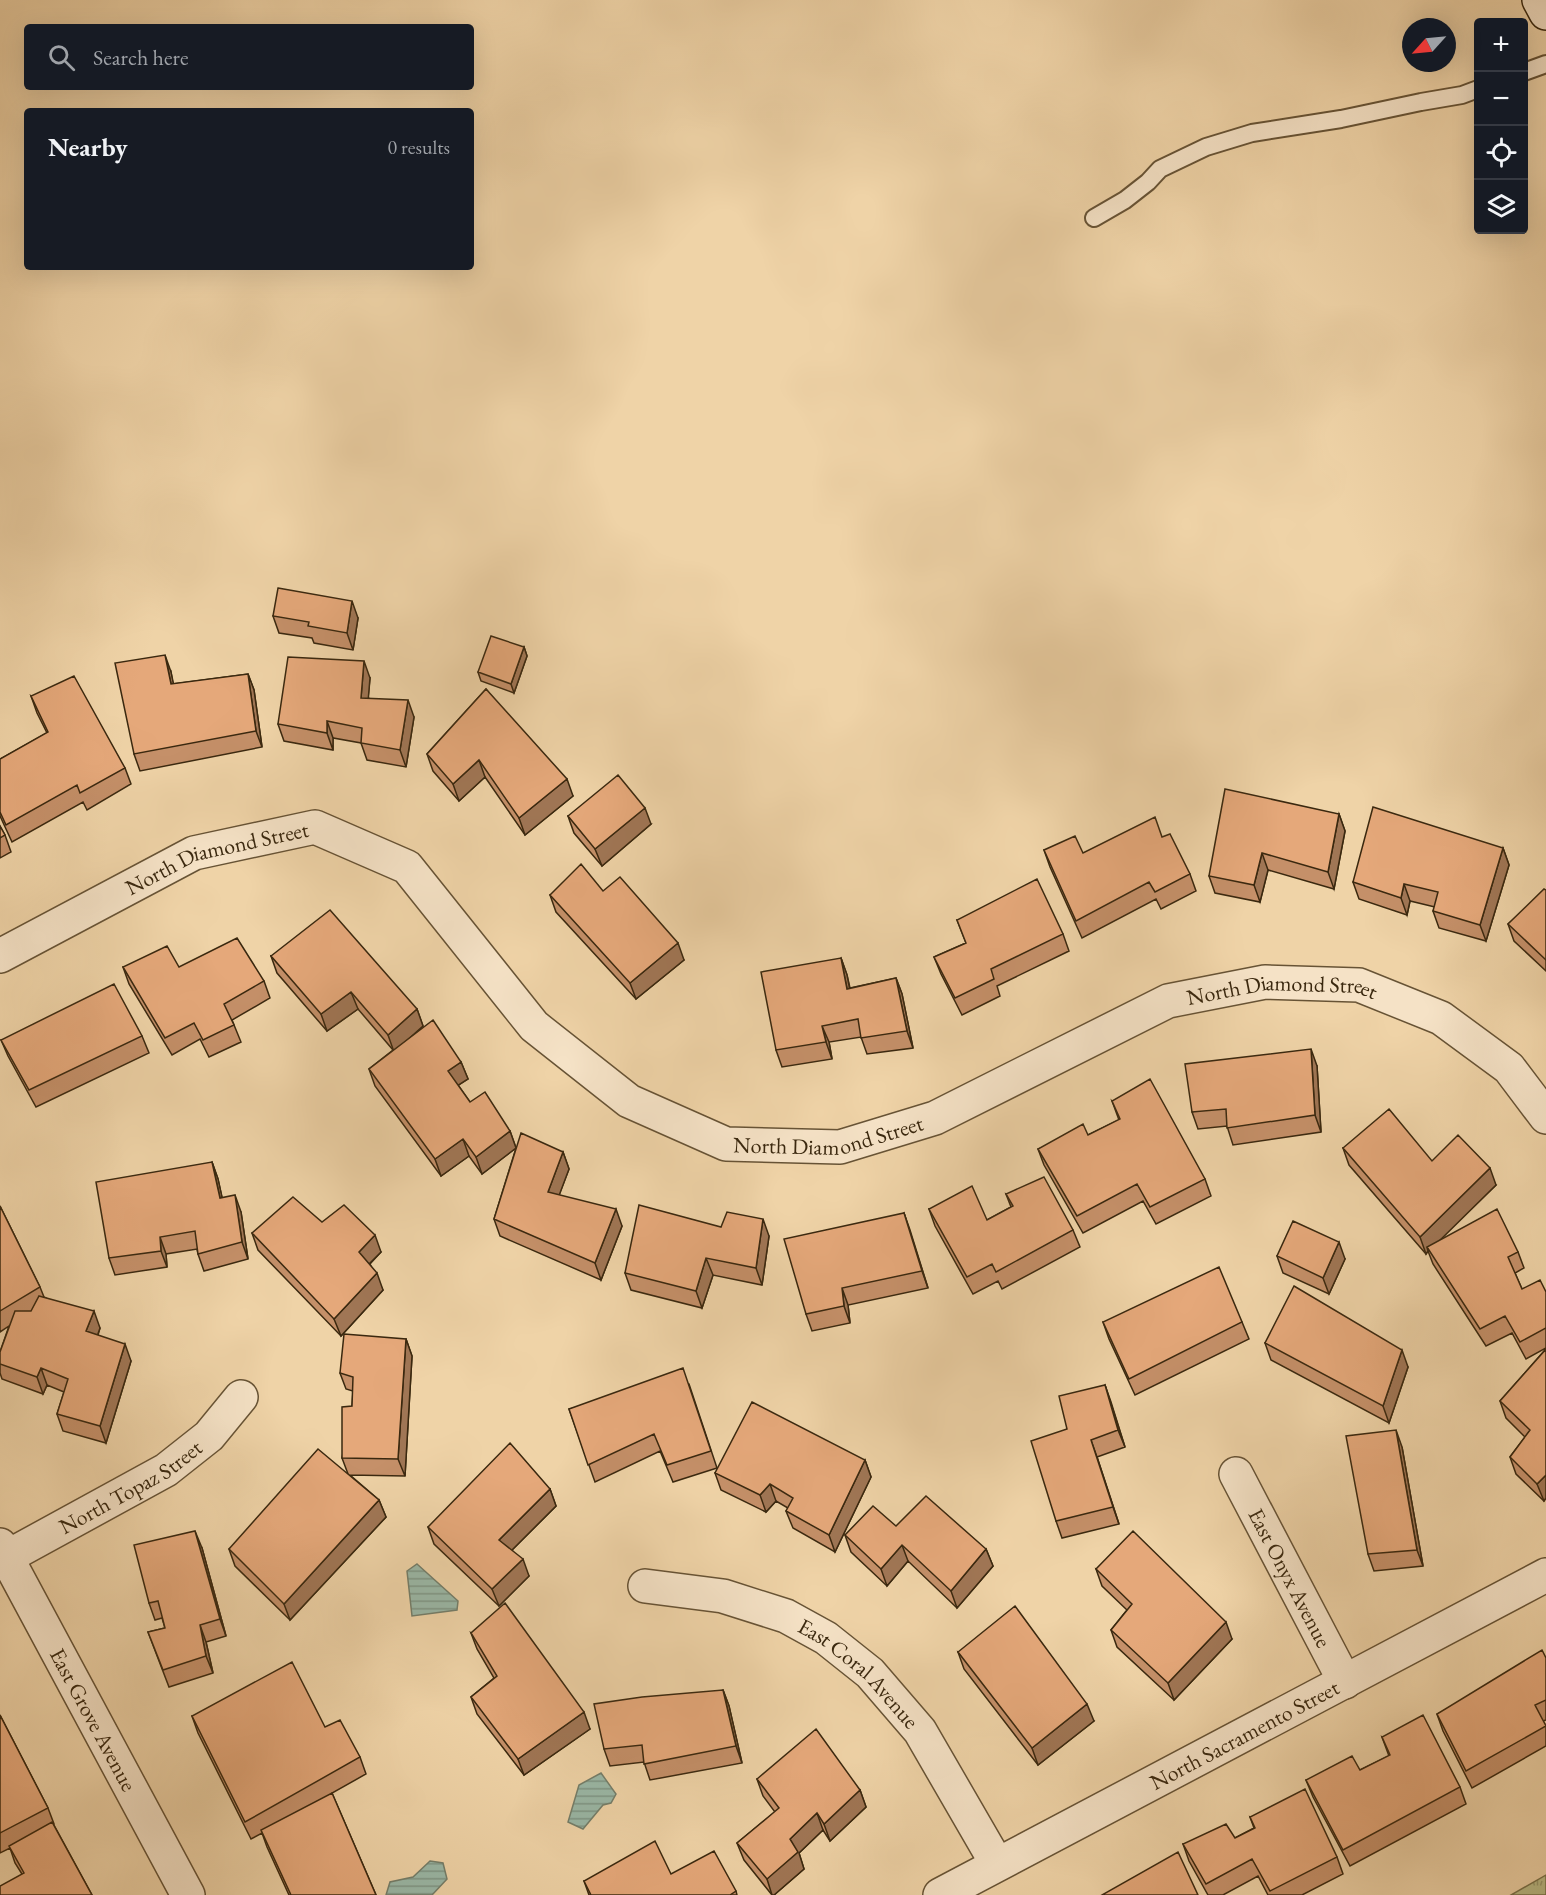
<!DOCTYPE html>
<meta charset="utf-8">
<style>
:root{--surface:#171b24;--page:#242831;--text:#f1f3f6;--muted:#9ea1a6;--line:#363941}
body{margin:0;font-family:"EB Garamond",serif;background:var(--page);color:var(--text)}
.controls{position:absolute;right:18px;top:18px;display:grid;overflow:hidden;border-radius:6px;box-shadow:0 6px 24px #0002}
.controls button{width:54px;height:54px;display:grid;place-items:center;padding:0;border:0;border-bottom:2px solid var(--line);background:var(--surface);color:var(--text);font:30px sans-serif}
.compass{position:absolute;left:1402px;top:18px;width:54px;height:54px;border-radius:50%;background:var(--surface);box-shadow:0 6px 24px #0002;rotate:243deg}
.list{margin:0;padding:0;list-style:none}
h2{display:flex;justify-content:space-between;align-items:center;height:78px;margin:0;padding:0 24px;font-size:26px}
h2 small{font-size:20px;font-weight:400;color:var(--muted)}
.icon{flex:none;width:33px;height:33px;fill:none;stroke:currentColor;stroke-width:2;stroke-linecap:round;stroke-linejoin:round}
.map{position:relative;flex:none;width:1546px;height:1895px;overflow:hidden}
.search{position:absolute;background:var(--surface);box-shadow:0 6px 24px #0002;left:24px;top:24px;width:450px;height:66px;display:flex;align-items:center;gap:15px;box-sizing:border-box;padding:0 21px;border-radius:6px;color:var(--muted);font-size:22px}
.panel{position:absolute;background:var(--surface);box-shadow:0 6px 24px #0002;left:24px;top:108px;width:450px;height:162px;border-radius:6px}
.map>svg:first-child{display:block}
.grass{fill:url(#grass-tufts);stroke:#7a724b;stroke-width:1.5}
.water{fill:url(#water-rules);stroke:#747e6a;stroke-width:1.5}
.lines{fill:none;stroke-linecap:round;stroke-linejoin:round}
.lane-casing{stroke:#675335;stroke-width:20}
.street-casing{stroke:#675335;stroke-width:36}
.secondary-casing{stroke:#3a280f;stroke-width:36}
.lane{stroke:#f5e2c6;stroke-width:16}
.street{stroke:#f5e2c6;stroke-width:33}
.secondary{stroke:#f5e2c6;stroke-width:33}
.wall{fill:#c59069;stroke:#3a280f;stroke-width:1.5}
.shaded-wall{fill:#a07655;stroke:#3a280f;stroke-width:1.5}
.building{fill:#e5a87a;stroke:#3a280f;stroke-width:1.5}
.labels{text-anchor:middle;stroke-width:6;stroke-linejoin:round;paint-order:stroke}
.street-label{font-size:22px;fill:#3a280f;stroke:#f5e2c6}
</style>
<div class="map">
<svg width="1546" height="1895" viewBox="0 0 1546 1895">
<defs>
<pattern id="grass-tufts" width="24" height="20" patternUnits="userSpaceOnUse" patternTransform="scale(1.5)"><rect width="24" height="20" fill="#babc87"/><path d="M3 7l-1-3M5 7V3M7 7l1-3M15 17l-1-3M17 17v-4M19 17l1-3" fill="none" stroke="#98996d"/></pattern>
<pattern id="water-rules" width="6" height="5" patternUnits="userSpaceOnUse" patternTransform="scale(1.5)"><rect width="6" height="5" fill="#9ab8a7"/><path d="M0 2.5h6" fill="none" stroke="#7f9686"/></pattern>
</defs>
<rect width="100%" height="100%" fill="#efd3a7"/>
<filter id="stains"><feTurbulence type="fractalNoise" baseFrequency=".00333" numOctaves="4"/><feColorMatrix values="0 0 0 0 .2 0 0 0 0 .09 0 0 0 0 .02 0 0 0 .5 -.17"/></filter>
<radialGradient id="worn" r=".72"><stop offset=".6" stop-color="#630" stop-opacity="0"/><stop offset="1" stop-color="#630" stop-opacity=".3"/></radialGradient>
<path class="grass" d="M1546 1875V1895H1511Z"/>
<path class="water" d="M417 1564 458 1601 457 1610 412 1616 407 1571Z
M601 1773 616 1794 611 1803 603 1805 583 1829 568 1822 579 1785Z
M430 1861 443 1863 447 1879 432 1895H386L390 1882 413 1877Z"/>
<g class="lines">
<defs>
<path id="lane" d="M1524 72 1546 64
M1094 218 1125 200 1148 182 1160 169 1206 147 1252 133 1341 119 1421 102 1462 95 1478 89"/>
<g id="street">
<path id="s1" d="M0 956 194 853 315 827 407 867 534 1026 629 1101 726 1144 840 1147 935 1118 1168 1001 1265 982 1359 985 1441 1018 1509 1068 1546 1117"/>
<path id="s2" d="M1236 1474 1345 1682"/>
<path id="s3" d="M0 1545 188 1895"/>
<path id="s4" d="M7 1557 166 1470 209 1436 241 1397"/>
<path id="s5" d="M645 1586 723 1596 786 1616 826 1638 870 1673 920 1731 997 1864"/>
<path id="s6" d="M940 1895 1546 1575"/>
</g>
<path id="secondary" d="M1539 0 1546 13"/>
</defs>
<use href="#lane" class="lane-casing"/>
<use href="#street" class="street-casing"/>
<use href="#secondary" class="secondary-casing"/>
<use href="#lane" class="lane"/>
<use href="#street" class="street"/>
<use href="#secondary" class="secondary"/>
</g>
<path class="wall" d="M273 616 358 618 353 650 314 643 312 638 279 633Z
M524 647 527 656 514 693 481 681 478 672Z
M171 672 173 684 248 674 254 690 262 747 140 771 134 754Z
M370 678 368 698 414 717 406 767 367 760 361 743 333 738V750L284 741 278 724Z
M486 689 573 796 525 835 485 777 459 801 433 771 427 754Z
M31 696 125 768 131 784 87 810 83 802 12 842 0 816V759L47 733 37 713Z
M1339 814 1345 831 1334 889 1268 870 1260 902 1215 893 1209 876Z
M568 816 651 824 602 866 574 833Z
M0 826 5 835 11 852 0 858Z
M1162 837 1190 874 1196 891 1161 909 1156 899 1082 938 1050 867 1044 850 1083 853Z
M1503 848 1509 865 1486 941 1439 928 1433 911 1435 907 1410 901 1407 915 1359 899 1353 882Z
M1546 890V971L1514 941 1508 924Z
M603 891 684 960 636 999 556 912 550 895Z
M957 920 1063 934 1069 951 997 986 1000 996 962 1015 941 974 934 957 966 943Z
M271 956 417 1009 423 1026 412 1036 461 1062 468 1079 458 1085 470 1102 510 1131 516 1148 563 1152 569 1169 559 1195 622 1226 601 1280 500 1236 494 1219 516 1148 482 1174 469 1156 441 1176 375 1086 369 1069 393 1050 358 1009 327 1031 277 973Z
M841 958 847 975 850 988 896 978 902 994 913 1048 867 1054 861 1037 829 1042 832 1059 782 1067 776 1050Z
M123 967H179L264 981 270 998 232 1020 241 1042 209 1057 200 1039 172 1055 129 984Z
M142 1036 149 1053 36 1107 8 1056 1 1040Z
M1317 1066 1321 1132 1233 1145 1227 1126 1198 1129 1192 1112Z
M1112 1101 1205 1179 1211 1196 1156 1224 1143 1201 1083 1233 1044 1165 1038 1149 1088 1135 1119 1120Z
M1343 1148 1432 1161 1496 1185 1439 1240 1518 1252 1524 1268 1515 1273 1522 1289 1546 1292V1348L1526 1359 1512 1333 1486 1346 1433 1264 1428 1251 1426 1254 1349 1165Z
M212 1162 218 1179 222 1198 241 1212 248 1259 204 1271 198 1254 197 1249 166 1254 167 1267 115 1275 109 1258Z
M1006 1194 1073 1230 1080 1247 1002 1289 998 1281 973 1294 935 1226 929 1209 987 1220 1011 1207Z
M0 1206 40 1287 44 1297 100 1328 98 1335 131 1361 106 1443 63 1431 57 1414 64 1392 47 1385 43 1394 2 1379 0 1373V1352L9 1326 0 1332Z
M904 1213 928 1288 848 1305 850 1323 812 1331 806 1314Z
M322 1222 381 1252 370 1264 383 1290 341 1336 258 1250 252 1233Z
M721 1227 769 1236 762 1285 713 1275 702 1308 631 1290 625 1273Z
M1277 1256 1345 1259 1329 1294 1283 1273Z
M1103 1322H1242L1249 1339 1135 1395 1109 1339Z
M406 1339 412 1356 405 1476 350 1475 379 1500 386 1517 290 1620 235 1566 229 1549 348 1474 342 1458 352 1406 353 1391 346 1389 340 1373Z
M1265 1343 1408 1367 1389 1423 1271 1360Z
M1546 1349V1498L1544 1501 1516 1474 1510 1457 1525 1437 1506 1418 1500 1401Z
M689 1384 717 1468 673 1482 660 1451 595 1482 569 1409Z
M1105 1385 1125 1447 1097 1457 1119 1524 1062 1538 1056 1521 1067 1429Z
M1402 1447 1423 1566 1374 1571 1368 1554Z
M865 1460 871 1477 835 1552 793 1528 786 1511 788 1508 776 1501 766 1512 721 1490 715 1473Z
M550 1489 556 1506 512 1550 529 1576 499 1606 434 1544 428 1527Z
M896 1526 986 1549 993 1566 957 1608 908 1561 887 1586 851 1552 845 1535Z
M202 1548 226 1636 206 1642 213 1673 169 1687 148 1632 165 1628 162 1618 155 1620 149 1603Z
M1096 1569 1232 1639 1174 1700 1117 1647 1111 1630 1127 1610 1102 1586Z
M471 1633 590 1729 524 1775 477 1714 471 1697 494 1678 477 1649Z
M958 1652 1094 1721 1038 1765 964 1669Z
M1546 1658V1720L1543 1721 1546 1726V1746L1472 1788 1443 1731 1437 1714Z
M723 1690 729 1706 742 1763 650 1780 644 1762 610 1766 604 1749Z
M0 1715 48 1808 54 1824V1825L92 1895 22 1874 15 1863 10 1848 0 1853Z
M192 1716 325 1727 360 1757 366 1774 332 1793 376 1895H289L267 1847 262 1833 251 1839 198 1733Z
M1382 1737 1460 1787 1466 1804 1350 1866 1313 1797 1306 1780 1360 1770 1389 1756Z
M757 1779 860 1790 866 1807 830 1841 823 1830 799 1853 804 1869 774 1895H772L744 1860 737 1843 775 1812 763 1796Z
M1250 1817 1337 1857 1343 1874 1302 1895H1268L1258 1876 1223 1895H1208L1189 1861 1183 1844 1235 1838 1254 1828Z
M671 1874 736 1891 737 1895H589L584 1881Z"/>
<path class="shaded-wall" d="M352 601 358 618 353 650 347 633Z
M524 647 527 656 514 693 511 684Z
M165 655 171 672 177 701 171 684Z
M364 661 370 678 367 714 361 698Z
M248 674 254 690 262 747 256 731Z
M408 700 414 717 406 767 400 750Z
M327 721 333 738V750L327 733Z
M479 760 485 777 459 801 453 784Z
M567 779 573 796 525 835 519 818Z
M645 808 651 824 602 866 595 849Z
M1339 814 1345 831 1334 889 1328 872Z
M1503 848 1509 865 1486 941 1480 925Z
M1262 853 1268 870 1260 902 1254 885Z
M1404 884 1410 901 1407 915 1401 898Z
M678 943 684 960 636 999 630 983Z
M841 958 847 975 853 1006 847 989Z
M896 978 902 994 913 1048 907 1031Z
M351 992 358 1009 327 1031 321 1014Z
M417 1009 423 1026 394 1052 388 1035Z
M822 1026 829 1042 832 1059 826 1042Z
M1311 1049 1317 1066 1321 1132 1315 1115Z
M461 1062 468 1079 454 1088 448 1071Z
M510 1131 516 1148 482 1174 476 1157Z
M463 1139 469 1156 441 1176 435 1159Z
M563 1152 569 1169 554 1209 548 1192Z
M212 1162 218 1179 226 1215 220 1198Z
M1490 1168 1496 1185 1429 1251 1427 1247 1428 1251 1426 1254 1420 1237Z
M235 1195 241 1212 248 1259 242 1242Z
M616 1209 622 1226 601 1280 595 1263Z
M904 1213 910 1230 928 1288 922 1271Z
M763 1219 769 1236 762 1285 756 1268Z
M375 1235 381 1252 365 1268 359 1252Z
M160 1237 166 1254 167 1267 161 1251Z
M1339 1242 1345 1259 1329 1294 1323 1278Z
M706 1258 713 1275 702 1308 696 1291Z
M377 1273 383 1290 341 1336 334 1319Z
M842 1288 848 1305 850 1323 844 1306Z
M94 1311 100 1328 93 1348 86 1331Z
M406 1339 412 1356 405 1476 398 1459Z
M125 1344 131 1361 106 1443 100 1426Z
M1402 1350 1408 1367 1389 1423 1383 1406Z
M41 1368 47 1385 43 1394 37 1377Z
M1105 1385 1111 1402 1125 1447 1118 1430Z
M1396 1430 1402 1447 1423 1566 1417 1550Z
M1091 1440 1097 1457 1119 1524 1113 1507Z
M865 1460 871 1477 835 1552 829 1535Z
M1546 1475V1498L1544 1501 1537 1484Z
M770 1484 776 1501 766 1512 760 1495Z
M550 1489 556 1506 506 1556 499 1540Z
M379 1500 386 1517 290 1620 284 1604Z
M195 1531 202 1548 226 1636 220 1619Z
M902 1545 908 1561 887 1586 881 1569Z
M986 1549 993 1566 957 1608 951 1591Z
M523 1559 529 1576 499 1606 492 1589Z
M1226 1622 1232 1639 1174 1700 1168 1683Z
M200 1625 206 1642 213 1673 206 1656Z
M723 1690 729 1706 742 1763 736 1746Z
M1087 1704 1094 1721 1038 1765 1032 1748Z
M584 1712 590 1729 524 1775 518 1759Z
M860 1790 866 1807 830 1841 824 1824Z
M817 1813 823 1830 799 1853 804 1869 774 1895H772L767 1879 790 1839Z"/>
<path class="building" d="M278 588 352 601 347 633 308 626 309 622 273 616Z
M491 636 524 647 511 684 478 672Z
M165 655 171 684 248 674 256 731 134 754 115 663Z
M288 657 364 661 361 698 408 700 400 750 361 743 362 728 327 721V733L278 724Z
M74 676 125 768 80 793 77 785 6 825 0 812V759L48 732 31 696Z
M486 689 567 779 519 818 479 760 453 784 427 754Z
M618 775 645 808 595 849 568 816Z
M1225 789 1339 814 1328 872 1262 853 1254 885 1209 876Z
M1373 807 1503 848 1480 925 1433 911 1438 892 1404 884 1401 898 1353 882Z
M1155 817 1162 837 1170 834 1190 874 1155 892 1149 882 1076 921 1044 850 1075 836 1083 853Z
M0 826 5 835 0 838Z
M581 864 603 891 620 877 678 943 630 983 550 895Z
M1037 879 1063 934 991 969 994 979 955 998 934 957 966 943 957 920Z
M1544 889 1546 890V960L1508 924Z
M330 910 417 1009 388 1035 351 992 321 1014 271 956Z
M237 938 264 981 224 1004 234 1025 203 1040 194 1023 165 1038 123 967 167 946 179 967Z
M841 958 847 989 896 978 907 1031 861 1038 858 1019 822 1026 826 1042 776 1050 761 972Z
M114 984 142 1036 29 1090 1 1040Z
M433 1020 461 1062 448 1071 470 1102 485 1092 510 1131 476 1157 463 1139 435 1159 369 1069Z
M1311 1049 1315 1115 1227 1128 1226 1109 1192 1112 1185 1064Z
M1150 1079 1205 1179 1150 1207 1137 1184 1077 1216 1038 1149 1083 1124 1088 1135 1120 1119 1112 1101Z
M1389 1109 1432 1161 1458 1135 1490 1168 1420 1237 1343 1148Z
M521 1133 563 1152 548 1192 616 1209 595 1263 494 1219Z
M212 1162 220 1198 235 1195 242 1242 198 1254 195 1231 160 1237 161 1251 109 1258 96 1182Z
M1044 1177 1073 1230 996 1272 992 1264 967 1277 929 1209 972 1186 987 1220 1013 1206 1006 1194Z
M293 1197 322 1222 344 1205 375 1235 359 1252 377 1273 334 1319 252 1233Z
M639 1205 721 1227 727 1212 763 1219 756 1268 706 1258 696 1291 625 1273Z
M0 1206 40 1287 0 1311Z
M1497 1209 1518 1252 1508 1257 1522 1289 1540 1280 1546 1292V1328L1520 1342 1505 1316 1480 1329 1427 1247Z
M904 1213 922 1271 842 1288 844 1306 806 1314 784 1239Z
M1293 1221 1339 1242 1323 1278 1277 1256Z
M1219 1267 1242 1322 1129 1379 1103 1322Z
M1294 1286 1402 1350 1383 1406 1265 1343Z
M39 1296 94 1311 86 1331 125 1344 100 1426 57 1414 68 1379 41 1368 37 1377 0 1364V1352L15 1311H31Z
M344 1334 406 1339 398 1459 342 1458V1407L352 1406 353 1377 340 1373Z
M1546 1349V1475L1537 1484 1510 1457 1530 1430 1500 1401Z
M683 1368 711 1451 667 1465 654 1434 588 1465 569 1409Z
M1105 1385 1118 1430 1091 1440 1113 1507 1056 1521 1031 1441 1067 1429 1059 1396Z
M752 1402 865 1460 829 1535 786 1511 793 1498 770 1484 760 1495 715 1473Z
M1396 1430 1417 1550 1368 1554 1346 1436Z
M510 1443 550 1489 499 1540 523 1559 492 1589 428 1527Z
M318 1449 379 1500 284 1604 229 1549Z
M926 1496 986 1549 951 1591 902 1545 881 1569 845 1535 873 1506 896 1526Z
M195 1531 220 1619 200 1625 206 1656 163 1670 148 1632 165 1628 158 1601 149 1603 134 1545Z
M1133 1531 1226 1622 1168 1683 1111 1630 1132 1604 1096 1569Z
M505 1603 584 1712 518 1759 471 1697 497 1676 471 1633Z
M1015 1606 1087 1704 1032 1748 958 1652Z
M1542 1650 1546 1658V1700L1535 1705 1546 1726 1466 1771 1437 1714Z
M292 1662 325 1727 340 1720 360 1757 245 1822 192 1716Z
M723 1690 736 1746 644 1764 642 1745 604 1749 594 1704 642 1697Z
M0 1715 48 1808 0 1833Z
M1423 1715 1460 1787 1343 1850 1306 1780 1352 1756 1360 1770 1390 1755 1382 1737Z
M816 1729 860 1790 824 1824 817 1813 790 1839 798 1852 767 1879 737 1843 779 1808 757 1779Z
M1305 1789 1337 1857 1270 1891 1252 1859 1206 1884 1183 1844 1226 1824 1235 1838 1255 1828 1250 1817Z
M332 1793 376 1895H291L261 1830Z
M52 1822 92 1895H0V1886L24 1873 9 1846Z
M655 1841 671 1874 714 1851 736 1891 730 1895H591L584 1881Z
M1178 1852 1198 1895H1102Z"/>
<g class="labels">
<g class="street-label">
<text dy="8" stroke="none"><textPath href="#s1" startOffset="240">North Diamond Street</textPath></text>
<text dy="8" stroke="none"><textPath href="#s1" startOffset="1464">North Diamond Street</textPath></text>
<text dy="8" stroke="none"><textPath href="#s1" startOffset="978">North Diamond Street</textPath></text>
<text dy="8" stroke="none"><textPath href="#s4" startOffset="142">North Topaz Street</textPath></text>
<text dy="8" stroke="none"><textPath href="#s2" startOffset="117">East Onyx Avenue</textPath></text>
<text dy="8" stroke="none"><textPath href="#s5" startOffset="238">East Coral Avenue</textPath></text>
<text dy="8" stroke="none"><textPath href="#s3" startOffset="198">East Grove Avenue</textPath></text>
<text dy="8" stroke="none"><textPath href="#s6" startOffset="344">North Sacramento Street</textPath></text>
</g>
</g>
<rect width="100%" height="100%" filter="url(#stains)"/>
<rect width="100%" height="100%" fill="url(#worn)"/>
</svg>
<div class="controls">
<button>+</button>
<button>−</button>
<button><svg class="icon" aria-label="locate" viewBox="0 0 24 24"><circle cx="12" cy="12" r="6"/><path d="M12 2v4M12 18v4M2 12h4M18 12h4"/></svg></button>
<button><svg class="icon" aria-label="layers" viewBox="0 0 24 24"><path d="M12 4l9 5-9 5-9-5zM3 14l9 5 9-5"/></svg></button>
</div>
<svg class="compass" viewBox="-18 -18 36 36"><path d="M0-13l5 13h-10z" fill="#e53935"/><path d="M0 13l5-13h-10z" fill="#9ea1a6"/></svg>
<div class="search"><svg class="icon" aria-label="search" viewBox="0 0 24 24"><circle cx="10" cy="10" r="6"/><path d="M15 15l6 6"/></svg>Search here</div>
<section class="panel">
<h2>Nearby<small>0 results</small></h2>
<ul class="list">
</ul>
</section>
</div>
